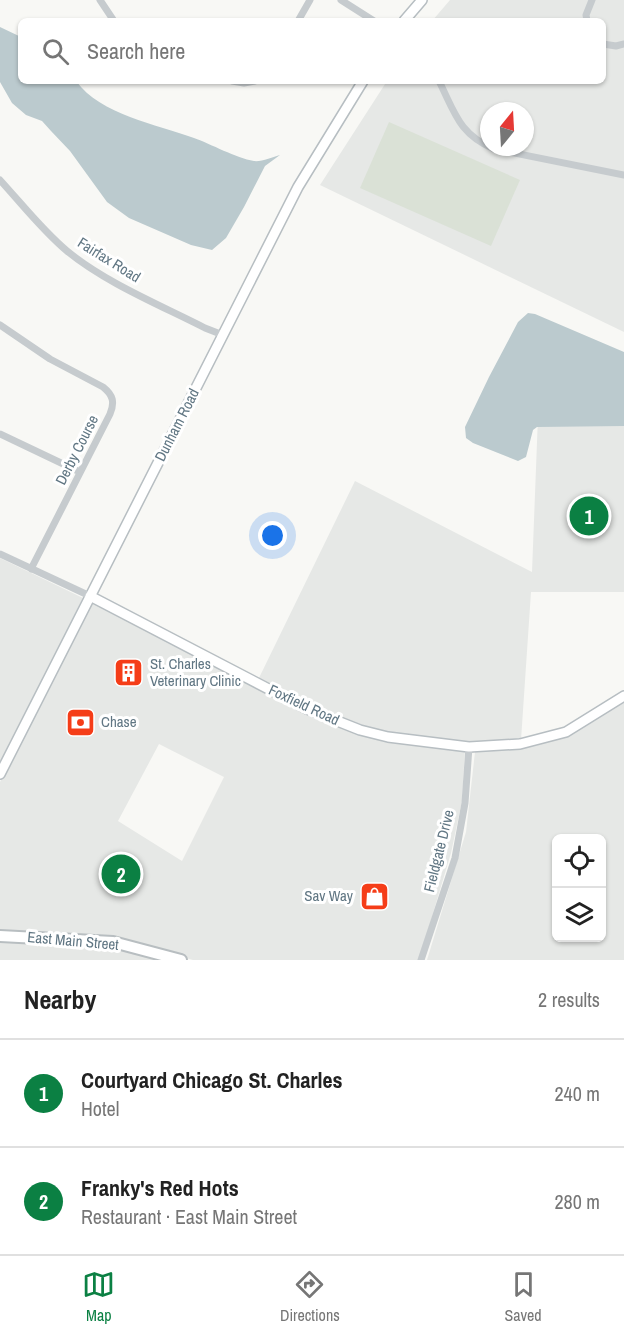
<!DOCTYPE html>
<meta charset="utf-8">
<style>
:root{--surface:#fff;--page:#f6f6f6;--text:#222;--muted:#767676;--line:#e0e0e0;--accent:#0b8043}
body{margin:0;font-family:"Archivo Narrow",sans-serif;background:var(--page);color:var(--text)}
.controls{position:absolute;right:18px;bottom:18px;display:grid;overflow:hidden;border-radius:9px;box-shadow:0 2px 4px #0004}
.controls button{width:54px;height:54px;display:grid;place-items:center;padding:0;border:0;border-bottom:2px solid var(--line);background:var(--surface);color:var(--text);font:30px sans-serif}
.compass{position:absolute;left:480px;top:102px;width:54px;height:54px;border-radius:50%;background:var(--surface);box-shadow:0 2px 4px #0004;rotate:18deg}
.you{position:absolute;left:273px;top:536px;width:21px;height:21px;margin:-15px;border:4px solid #fff;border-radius:50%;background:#1a73e8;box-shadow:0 0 0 9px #1a73e833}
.badge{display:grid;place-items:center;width:39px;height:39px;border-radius:50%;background:var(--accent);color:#fff;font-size:20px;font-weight:700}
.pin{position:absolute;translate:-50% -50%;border:3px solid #fff;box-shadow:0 2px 6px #0006}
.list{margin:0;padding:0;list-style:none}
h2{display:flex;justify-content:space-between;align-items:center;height:78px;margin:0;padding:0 24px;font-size:26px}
h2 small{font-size:20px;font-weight:400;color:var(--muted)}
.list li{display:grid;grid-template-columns:39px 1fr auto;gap:18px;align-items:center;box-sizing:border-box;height:108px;padding:0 24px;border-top:2px solid var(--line)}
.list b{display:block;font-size:22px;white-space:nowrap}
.list p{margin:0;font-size:20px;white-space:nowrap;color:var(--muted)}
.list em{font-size:20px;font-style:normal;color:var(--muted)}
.icon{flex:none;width:33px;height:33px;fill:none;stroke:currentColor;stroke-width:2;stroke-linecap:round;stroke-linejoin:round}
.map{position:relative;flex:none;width:624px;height:960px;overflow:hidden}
.search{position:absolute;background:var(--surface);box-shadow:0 2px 4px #0004;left:18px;right:18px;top:18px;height:66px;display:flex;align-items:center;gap:15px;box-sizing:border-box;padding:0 21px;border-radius:9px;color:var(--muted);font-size:22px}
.sheet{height:294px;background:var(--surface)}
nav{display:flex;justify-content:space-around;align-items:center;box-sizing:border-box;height:84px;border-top:2px solid var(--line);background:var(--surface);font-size:16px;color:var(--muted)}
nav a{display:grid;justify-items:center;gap:3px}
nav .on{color:var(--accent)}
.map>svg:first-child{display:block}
.built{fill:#e6e8e6;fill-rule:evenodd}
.green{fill:#dae1d6}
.water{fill:#bbcace}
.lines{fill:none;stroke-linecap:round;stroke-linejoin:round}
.secondary-casing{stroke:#b7bec2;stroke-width:12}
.primary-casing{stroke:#b8bec1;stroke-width:14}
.street{stroke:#c6cbce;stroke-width:7}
.secondary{stroke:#fff;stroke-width:9}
.primary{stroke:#fff;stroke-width:10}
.labels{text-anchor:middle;stroke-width:6;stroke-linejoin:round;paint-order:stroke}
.street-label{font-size:15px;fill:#607683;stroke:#fff}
.poi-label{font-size:15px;fill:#607683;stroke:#fff;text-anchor:start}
</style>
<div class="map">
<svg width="624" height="960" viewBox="0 0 624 960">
<rect width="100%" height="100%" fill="#f8f8f5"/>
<path class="built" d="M450 0H624V332L320 185 387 81H603V21H432ZM489 111H525V147H489Z
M538 416 624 417V592H531L521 740 471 743 393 735 357 725 322 712 258 680 355 481 532 572Z
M0 558 83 598 0 764Z
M92 601 313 718 384 742 465 749 462 801 451 853 419 960H193L113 937 0 931V782ZM159 744 224 777 182 861 118 821Z
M624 701V960H427L466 832 475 752 535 746 573 734ZM556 838H602V938H556Z
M0 940 114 947 160 960H0Z"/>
<path class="green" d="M389 122 520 180 491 246 360 188Z"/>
<path class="water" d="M0 27 21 37V81H76C101 115 156 124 194 138 211 144 236 158 254 161 261 162 273 157 280 155L265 166 244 207 226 238 212 250 191 245 129 218 107 202 70 151 51 131 42 121 26 115 12 103 0 82Z
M528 313 535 314 624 352V426L537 427 533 430 526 457 518 461 473 443 466 438 465 427 489 377 518 322Z"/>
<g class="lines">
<defs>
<path id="secondary" d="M404 21 422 0
M90 596 307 709 360 730 388 737 469 747 520 744 566 732 624 696
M0 774 298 187 363 81"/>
<path id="primary" d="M0 936 113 942 181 960"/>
</defs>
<use href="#secondary" class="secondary-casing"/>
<use href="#primary" class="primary-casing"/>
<path class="street" d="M100 0 114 21
M341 0 374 21
M298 21 310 0
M587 21 586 15 592 0
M603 44 616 46 624 44
M232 81 244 83 255 81
M439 81C455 113 459 134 494 149L624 175
M0 180C22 204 42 230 67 251 106 283 160 305 205 328L223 335
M0 325 50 359 103 387C113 395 115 402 110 414L31 569
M0 434 80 472
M0 554 90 596
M421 960 455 858 465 803 469 747"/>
<use href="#secondary" class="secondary"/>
<use href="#primary" class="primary"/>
</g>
<defs>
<symbol id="building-square" viewBox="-11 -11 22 22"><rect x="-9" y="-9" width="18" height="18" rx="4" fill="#f53d18" stroke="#fff"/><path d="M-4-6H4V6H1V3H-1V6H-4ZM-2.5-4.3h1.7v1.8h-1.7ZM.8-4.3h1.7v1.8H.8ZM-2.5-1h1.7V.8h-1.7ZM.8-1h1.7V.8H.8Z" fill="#fff"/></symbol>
<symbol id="bank-square" viewBox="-11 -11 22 22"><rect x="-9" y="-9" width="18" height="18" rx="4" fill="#f53d18" stroke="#fff"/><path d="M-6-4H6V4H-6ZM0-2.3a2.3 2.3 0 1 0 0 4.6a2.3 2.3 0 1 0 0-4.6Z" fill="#fff"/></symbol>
<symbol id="shop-square" viewBox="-11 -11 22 22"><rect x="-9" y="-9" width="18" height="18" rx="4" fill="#f53d18" stroke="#fff"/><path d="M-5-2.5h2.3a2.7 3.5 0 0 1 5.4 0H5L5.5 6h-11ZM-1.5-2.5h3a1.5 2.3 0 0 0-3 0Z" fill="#fff"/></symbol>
</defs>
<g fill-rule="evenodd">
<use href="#building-square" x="112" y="656" width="33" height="33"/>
<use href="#bank-square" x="64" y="706" width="33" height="33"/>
<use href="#shop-square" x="358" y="880" width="33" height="33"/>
</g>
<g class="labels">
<g class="street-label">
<text transform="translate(109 260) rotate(32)" y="5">Fairfax Road</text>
<text transform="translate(177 425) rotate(-63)" y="5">Dunham Road</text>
<text transform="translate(77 450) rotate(-63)" y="5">Derby Course</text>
<text transform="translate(304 705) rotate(25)" y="5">Foxfield Road</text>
<text transform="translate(439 851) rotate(-76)" y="5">Fieldgate Drive</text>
<text transform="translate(73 941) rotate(5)" y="5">East Main Street</text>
</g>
<g class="poi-label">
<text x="150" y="669">St. Charles<tspan x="150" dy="17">Veterinary Clinic</tspan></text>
<text x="101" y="727">Chase</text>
<text x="353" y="901" text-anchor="end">Sav Way</text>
</g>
</g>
</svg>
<div class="controls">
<button><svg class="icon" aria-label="locate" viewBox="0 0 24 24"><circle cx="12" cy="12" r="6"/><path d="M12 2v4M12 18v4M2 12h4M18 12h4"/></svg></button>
<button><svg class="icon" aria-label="layers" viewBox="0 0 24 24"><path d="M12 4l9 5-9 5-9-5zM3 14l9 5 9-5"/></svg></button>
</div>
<svg class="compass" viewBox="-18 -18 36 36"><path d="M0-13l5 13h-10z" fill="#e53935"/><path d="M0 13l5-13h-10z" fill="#767676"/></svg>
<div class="you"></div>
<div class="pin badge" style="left:589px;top:516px">1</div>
<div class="pin badge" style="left:121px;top:874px">2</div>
<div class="search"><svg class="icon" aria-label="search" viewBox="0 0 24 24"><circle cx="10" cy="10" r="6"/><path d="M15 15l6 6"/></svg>Search here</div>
</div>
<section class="sheet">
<h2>Nearby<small>2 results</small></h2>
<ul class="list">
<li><span class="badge">1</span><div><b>Courtyard Chicago St. Charles</b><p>Hotel</p></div><em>240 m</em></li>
<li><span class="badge">2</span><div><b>Franky's Red Hots</b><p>Restaurant · East Main Street</p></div><em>280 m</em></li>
</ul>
</section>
<nav>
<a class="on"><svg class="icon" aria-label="map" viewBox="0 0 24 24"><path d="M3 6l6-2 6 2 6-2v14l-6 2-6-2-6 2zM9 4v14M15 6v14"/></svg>Map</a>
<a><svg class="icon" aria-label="directions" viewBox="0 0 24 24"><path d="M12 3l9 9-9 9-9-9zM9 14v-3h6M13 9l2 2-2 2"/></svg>Directions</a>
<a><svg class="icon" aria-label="saved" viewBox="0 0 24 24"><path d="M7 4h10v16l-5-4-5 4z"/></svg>Saved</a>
</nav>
